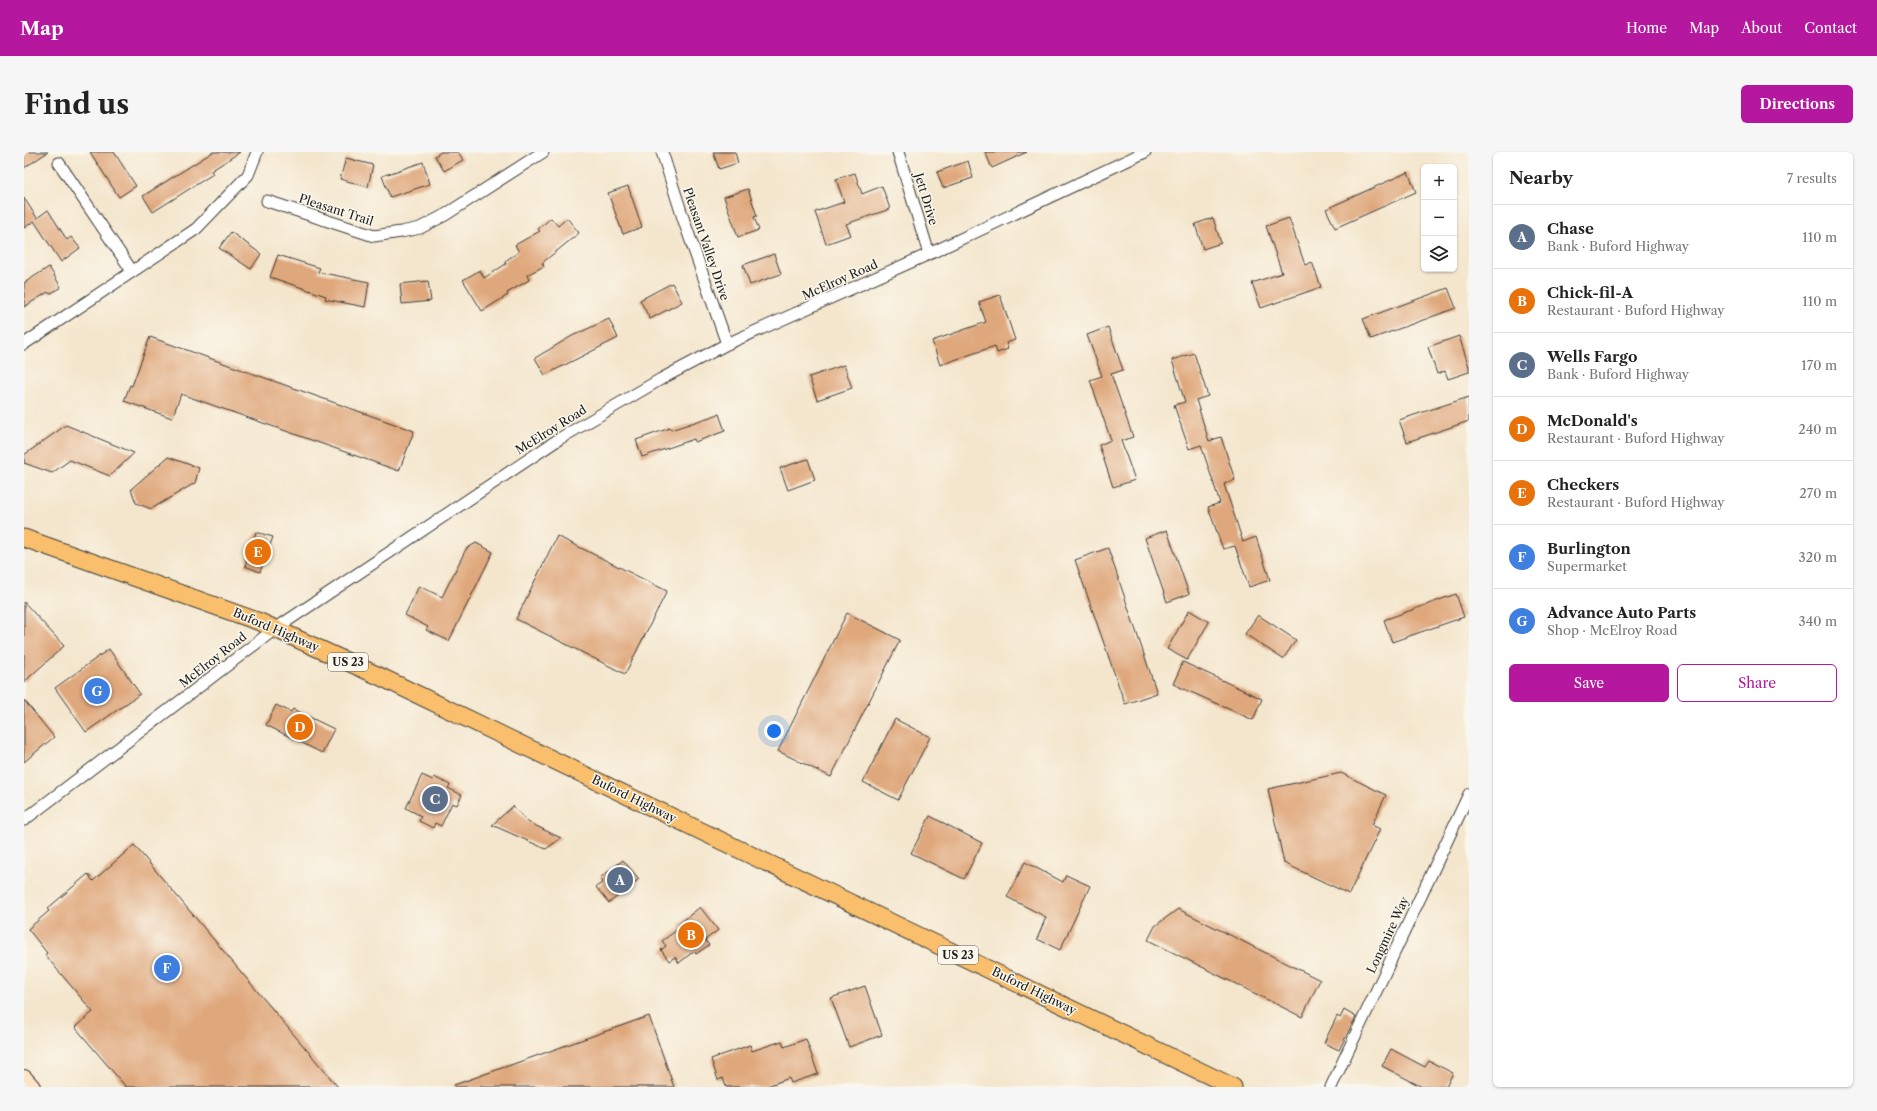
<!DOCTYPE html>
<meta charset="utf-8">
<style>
:root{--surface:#fff;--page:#f6f6f6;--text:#222;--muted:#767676;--line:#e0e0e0;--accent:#b5179e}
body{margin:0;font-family:"Libre Caslon Text",serif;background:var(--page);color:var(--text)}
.controls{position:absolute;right:12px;top:12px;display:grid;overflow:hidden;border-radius:6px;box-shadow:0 1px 3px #0004}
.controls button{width:36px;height:36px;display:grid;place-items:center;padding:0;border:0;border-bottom:1px solid var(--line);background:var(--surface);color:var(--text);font:20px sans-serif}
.you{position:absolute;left:750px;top:579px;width:14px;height:14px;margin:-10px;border:3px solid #fff;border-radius:50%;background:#1a73e8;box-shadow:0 0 0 6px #1a73e833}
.badge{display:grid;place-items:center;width:26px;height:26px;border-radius:50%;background:var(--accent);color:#fff;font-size:13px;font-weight:700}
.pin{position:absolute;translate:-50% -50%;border:2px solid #fff;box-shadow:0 1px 4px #0006}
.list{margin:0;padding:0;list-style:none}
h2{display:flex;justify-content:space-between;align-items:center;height:52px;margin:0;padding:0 16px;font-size:17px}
h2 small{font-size:13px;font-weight:400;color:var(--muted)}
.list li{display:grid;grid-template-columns:26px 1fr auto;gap:12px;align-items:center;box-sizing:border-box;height:64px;padding:0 16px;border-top:1px solid var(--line)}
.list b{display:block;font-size:15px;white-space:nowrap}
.list p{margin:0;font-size:13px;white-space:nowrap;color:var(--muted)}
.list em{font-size:13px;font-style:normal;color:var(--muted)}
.actions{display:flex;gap:8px;padding:12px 16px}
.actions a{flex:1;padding:9px 0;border:1px solid var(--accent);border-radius:6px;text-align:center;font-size:14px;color:var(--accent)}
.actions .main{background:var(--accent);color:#fff}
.icon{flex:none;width:22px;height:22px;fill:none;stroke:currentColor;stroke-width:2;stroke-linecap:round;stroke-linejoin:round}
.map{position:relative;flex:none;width:1445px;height:935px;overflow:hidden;border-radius:6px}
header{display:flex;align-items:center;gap:24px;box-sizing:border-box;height:56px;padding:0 20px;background:var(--accent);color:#fff}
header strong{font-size:19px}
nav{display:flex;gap:22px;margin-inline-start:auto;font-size:14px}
.intro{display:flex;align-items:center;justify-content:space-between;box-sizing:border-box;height:96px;padding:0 24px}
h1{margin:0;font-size:28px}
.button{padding:10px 18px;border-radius:6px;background:var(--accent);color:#fff;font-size:14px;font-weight:700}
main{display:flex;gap:24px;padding:0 24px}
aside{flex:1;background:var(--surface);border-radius:6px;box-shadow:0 1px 3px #0004}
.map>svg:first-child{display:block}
.building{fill:#dfa77c}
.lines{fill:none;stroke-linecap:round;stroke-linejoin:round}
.street-casing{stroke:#3c3a37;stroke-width:13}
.secondary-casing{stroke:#3c3a37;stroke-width:18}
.primary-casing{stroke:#3c3a37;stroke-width:19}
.street{stroke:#fff;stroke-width:11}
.secondary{stroke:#fde5c5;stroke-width:16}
.primary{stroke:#f9bf6d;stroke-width:17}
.labels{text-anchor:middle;stroke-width:3;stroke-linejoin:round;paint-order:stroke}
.shield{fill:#fbf7ec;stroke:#5f5e5a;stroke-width:1}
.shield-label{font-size:11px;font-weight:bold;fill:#1c1c1c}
.street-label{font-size:12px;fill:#1c1c1c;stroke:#fbf7ec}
</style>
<header>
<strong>Map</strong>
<nav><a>Home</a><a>Map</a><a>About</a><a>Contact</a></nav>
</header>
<div class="intro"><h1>Find us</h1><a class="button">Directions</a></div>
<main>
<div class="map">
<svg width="1445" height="935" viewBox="0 0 1445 935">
<rect width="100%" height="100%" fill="#fbf7ec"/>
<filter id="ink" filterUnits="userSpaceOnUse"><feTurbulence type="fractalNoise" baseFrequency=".025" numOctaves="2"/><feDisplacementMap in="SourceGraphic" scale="8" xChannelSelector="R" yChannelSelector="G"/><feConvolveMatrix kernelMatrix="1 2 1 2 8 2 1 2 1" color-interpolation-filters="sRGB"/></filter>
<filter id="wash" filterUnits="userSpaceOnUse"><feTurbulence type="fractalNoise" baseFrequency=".012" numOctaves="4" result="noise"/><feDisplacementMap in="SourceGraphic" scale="16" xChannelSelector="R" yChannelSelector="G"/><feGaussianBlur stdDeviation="0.9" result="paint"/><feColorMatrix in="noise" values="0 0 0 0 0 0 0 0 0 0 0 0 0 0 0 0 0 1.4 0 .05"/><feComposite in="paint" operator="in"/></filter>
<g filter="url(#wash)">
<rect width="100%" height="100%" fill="#f4e6cd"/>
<g id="blocks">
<path class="building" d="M0 0H24L0 16Z
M66 0H90L112 34 95 45Z
M189 0H216L187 19 189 22 129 60 119 44Z
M417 0H434L439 8 420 19 411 4Z
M689 0H711L714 11 695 17Z
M961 0H1003L968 16Z
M322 6 349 13 344 35 316 27Z
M944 9 949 26 919 36 913 20Z
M399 10 406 32 366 45 358 24Z
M1384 20 1392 40 1311 76 1302 57Z
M831 21 838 42 858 34 866 57 822 72 827 83 802 92 791 60 820 50 812 27Z
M604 34 618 75 599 82 584 41Z
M724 37 733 64 730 65 735 78 714 85 700 45Z
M0 46 13 66 24 58 43 88 47 85 56 96 37 110 10 69 0 76Z
M527 66 534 74 543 66 555 81 518 111 520 114 503 123 505 128 483 141 484 143 458 159 439 128 456 118 460 126 482 112 481 109 495 100 491 93 516 79 514 77Z
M1189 66 1197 91 1179 97 1171 72Z
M1265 66 1281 113 1288 110 1297 135 1237 156 1228 131 1258 121 1242 74Z
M207 80 237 102 227 117 195 96Z
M750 102 757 122 726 133 719 113Z
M254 103 296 116 294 120 345 130 341 155 301 147 302 144 246 125Z
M25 115 37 135 26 142 24 140 0 155V131Z
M404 129 407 149 378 152 376 132Z
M648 131 658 150 626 167 616 148Z
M1424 136 1432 156 1347 187 1339 167Z
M976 143 991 188 982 191 984 197 973 201 971 194 916 213 908 189 962 170 955 150Z
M585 167 594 186 521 223 511 206 548 184Z
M1084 175 1099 218 1087 222 1109 285 1097 289 1111 328 1089 335 1075 293 1087 288 1066 228 1078 224 1063 183Z
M1435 184 1445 215V220L1424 227 1421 219 1413 222 1404 195Z
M126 185 390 279 375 319 157 242 148 266 100 249 106 233 108 234Z
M1170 201 1184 244 1172 248 1185 289 1197 285 1211 328 1200 332 1219 390 1232 385 1246 428 1225 435 1211 394 1199 397 1184 355 1196 351 1177 293 1165 297 1150 253 1161 250 1148 208Z
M820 213 828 236 793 248 785 225Z
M1445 245V269L1383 290 1375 268Z
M695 262 701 279 671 290 670 287 618 305 612 288 646 276 647 278Z
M42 273 110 301 86 324 46 308 28 321 0 311V303Z
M144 305 175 316 171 331 127 357 112 351 107 337Z
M784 307 791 328 764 338 756 316Z
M1143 378 1165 442 1143 450 1121 386Z
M232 380 249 385 236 420 221 414Z
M533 384 643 439 601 522 492 467Z
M452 391 469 400 425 489 402 478 404 475 381 463 395 434 418 445 442 397Z
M1084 396 1133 541 1101 552 1051 408Z
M1432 442 1440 465 1368 490 1360 468Z
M0 450 40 494 0 530Z
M1165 458 1185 470 1163 508 1143 497Z
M823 461 876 488 807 625 754 599Z
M1234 463 1272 488 1259 507 1221 482Z
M85 497 116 542 62 580 31 536Z
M1159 510 1238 547 1229 568 1149 532Z
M0 548 30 585 0 610Z
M252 553 267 560 269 557 310 577 298 601 242 573Z
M871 567 906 585 874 648 839 630Z
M1317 621 1362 643 1348 673 1356 677 1325 742 1260 711 1244 637Z
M398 623 409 628 410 625 426 633 424 636 438 643 433 653 428 651 417 674 411 671 409 676 395 669 397 664 382 656Z
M489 654 504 670 537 686 522 697 468 673Z
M906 664 958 691 940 727 887 701Z
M110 693 314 935H102L51 875 69 860 21 803 23 801 4 777 25 759 23 757 64 722 69 729Z
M599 708 615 727 585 751 572 735 579 730 576 726Z
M1001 710 1039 730 1042 723 1066 734 1036 798 1013 787 1022 765 983 745Z
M676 755 694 778 681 788 685 793 672 802 670 799 655 811 651 805 645 809 637 798 642 794 638 789 657 775 655 772Z
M1154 757 1296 828 1278 865 1124 788 1131 774Z
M841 834 858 883 825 895 807 846Z
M1320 858 1332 865 1315 898 1300 891 1313 864 1316 866Z
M625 864 650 935H431L430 933Z
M782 887 794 922 767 931 765 926 741 935H702L699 926 694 928 687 907 726 893 728 899 758 889 760 895Z
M1367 897 1401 915 1405 909 1429 921 1422 935H1398L1358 914Z"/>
</g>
</g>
<g filter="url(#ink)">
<use href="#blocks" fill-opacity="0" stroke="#3c3a37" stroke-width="1"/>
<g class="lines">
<defs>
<path id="street" d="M638 0 660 69 703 192
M874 0 905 102
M35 11 108 119
M243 49 350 84 377 80 396 76 421 63 519 0
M0 192 172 77 224 23 233 0
M0 668 251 477 535 287 637 227 703 192 905 102 1121 0
M1307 935 1445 642"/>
<path id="secondary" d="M0 926 8 935"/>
<path id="primary" d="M0 386 236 470 357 525 1209 935"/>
</defs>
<use href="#street" class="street-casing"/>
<use href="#secondary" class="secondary-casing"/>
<use href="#primary" class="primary-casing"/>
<use href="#street" class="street"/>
<use href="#secondary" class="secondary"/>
<use href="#primary" class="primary"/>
</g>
</g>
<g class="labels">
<g class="shield">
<rect x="304" y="501" width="40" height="18" rx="3"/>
<rect x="914" y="794" width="40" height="18" rx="3"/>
</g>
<g class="shield-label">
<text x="324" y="514">US 23</text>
<text x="934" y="807">US 23</text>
</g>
<g class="street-label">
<text transform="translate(902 47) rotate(73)" y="4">Jett Drive</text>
<text transform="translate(312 58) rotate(18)" y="4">Pleasant Trail</text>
<text transform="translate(682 92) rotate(71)" y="4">Pleasant Valley Drive</text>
<text transform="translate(816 128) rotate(-24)" y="4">McElroy Road</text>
<text transform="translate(527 278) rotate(-32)" y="4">McElroy Road</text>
<text transform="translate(252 478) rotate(23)" y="4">Buford Highway</text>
<text transform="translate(189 508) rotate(-38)" y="4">McElroy Road</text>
<text transform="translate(610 647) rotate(26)" y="4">Buford Highway</text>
<text transform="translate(1364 783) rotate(-65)" y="4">Longmire Way</text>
<text transform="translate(1010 839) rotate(26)" y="4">Buford Highway</text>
</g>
</g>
</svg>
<div class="controls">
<button>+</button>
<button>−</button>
<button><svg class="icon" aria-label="layers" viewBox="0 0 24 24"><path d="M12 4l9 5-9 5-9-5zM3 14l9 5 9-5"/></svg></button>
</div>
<div class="you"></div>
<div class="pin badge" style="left:596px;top:728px;background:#5c6f8a">A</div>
<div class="pin badge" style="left:667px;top:783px;background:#e8710a">B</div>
<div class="pin badge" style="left:411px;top:647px;background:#5c6f8a">C</div>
<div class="pin badge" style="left:276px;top:575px;background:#e8710a">D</div>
<div class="pin badge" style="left:234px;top:400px;background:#e8710a">E</div>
<div class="pin badge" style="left:143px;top:816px;background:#3f7fe0">F</div>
<div class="pin badge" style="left:73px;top:539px;background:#3f7fe0">G</div>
</div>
<aside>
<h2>Nearby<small>7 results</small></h2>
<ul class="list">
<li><span class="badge" style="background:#5c6f8a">A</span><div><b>Chase</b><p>Bank · Buford Highway</p></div><em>110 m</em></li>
<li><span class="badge" style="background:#e8710a">B</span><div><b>Chick-fil-A</b><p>Restaurant · Buford Highway</p></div><em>110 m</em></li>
<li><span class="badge" style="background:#5c6f8a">C</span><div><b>Wells Fargo</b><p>Bank · Buford Highway</p></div><em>170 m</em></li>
<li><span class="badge" style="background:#e8710a">D</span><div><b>McDonald's</b><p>Restaurant · Buford Highway</p></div><em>240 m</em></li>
<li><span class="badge" style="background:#e8710a">E</span><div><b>Checkers</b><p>Restaurant · Buford Highway</p></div><em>270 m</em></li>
<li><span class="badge" style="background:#3f7fe0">F</span><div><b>Burlington</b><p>Supermarket</p></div><em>320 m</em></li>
<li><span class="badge" style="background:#3f7fe0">G</span><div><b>Advance Auto Parts</b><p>Shop · McElroy Road</p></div><em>340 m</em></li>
</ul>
<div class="actions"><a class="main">Save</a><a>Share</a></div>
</aside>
</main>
